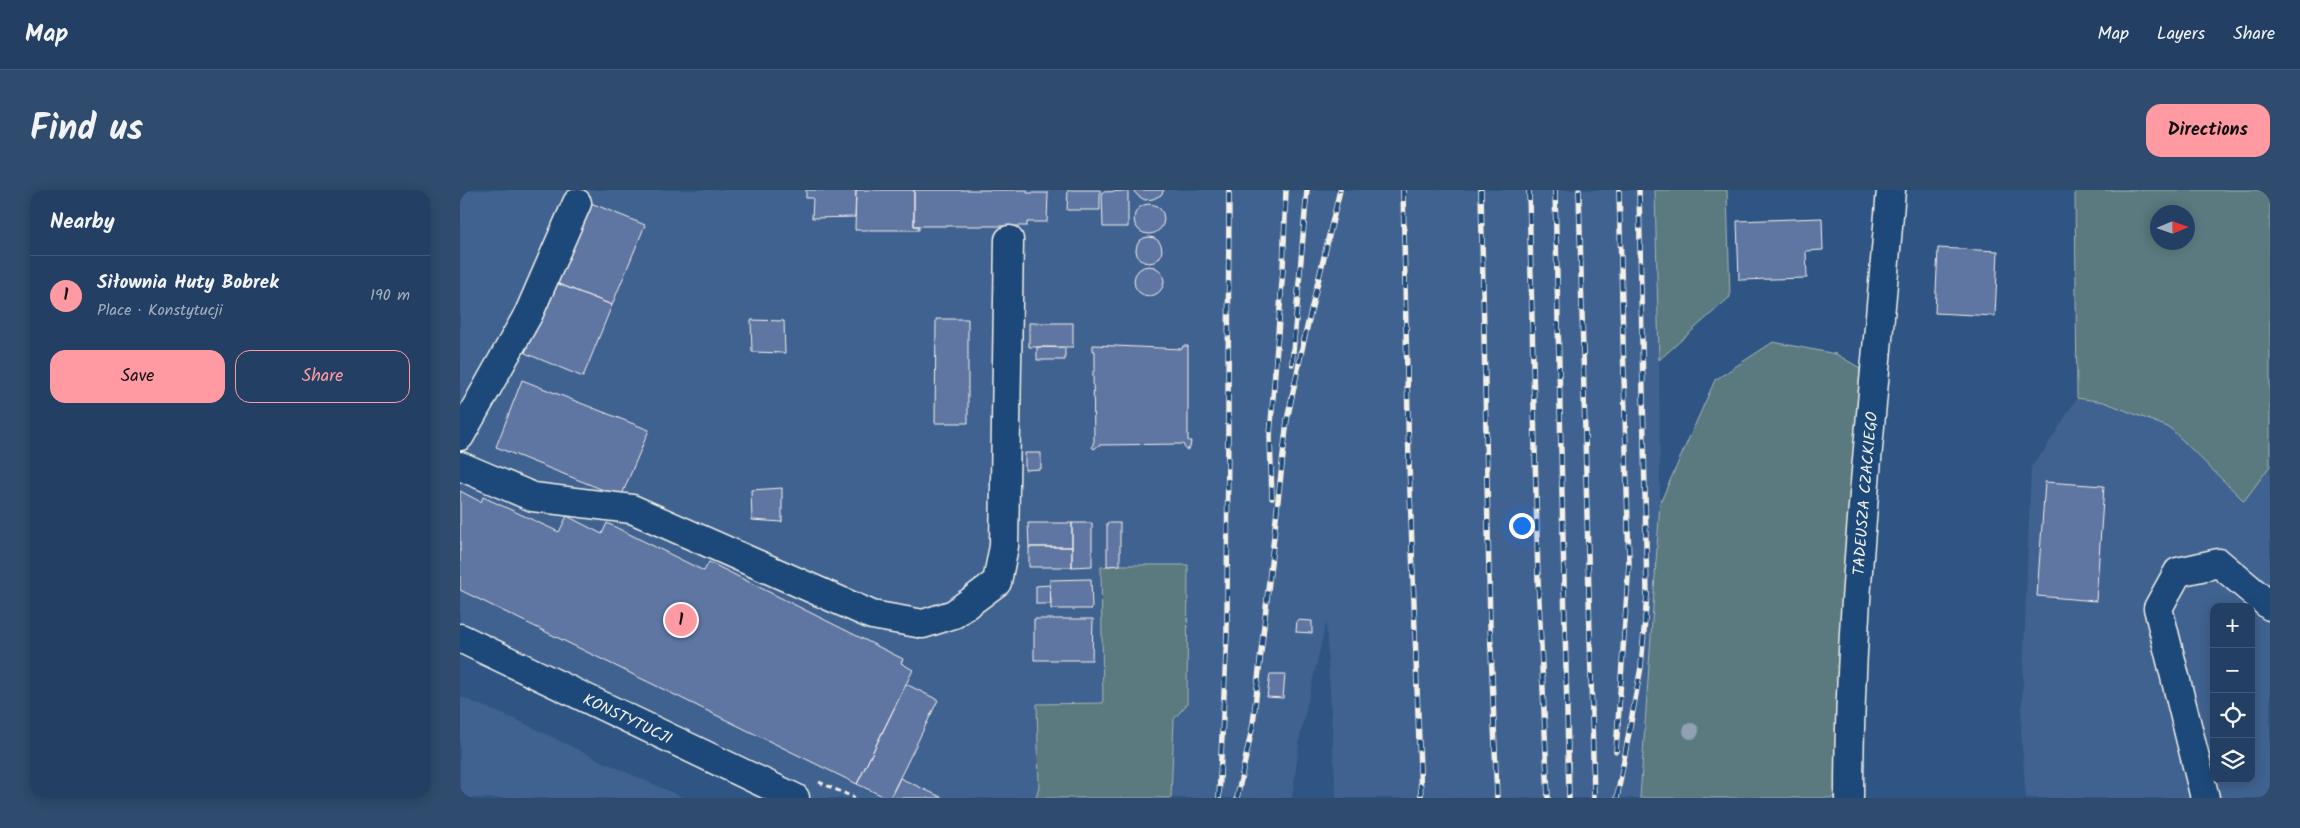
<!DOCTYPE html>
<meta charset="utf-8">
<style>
:root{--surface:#234064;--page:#2f4b6d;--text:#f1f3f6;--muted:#a3afbf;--line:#405978;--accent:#ff9aa2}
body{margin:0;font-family:Kalam,sans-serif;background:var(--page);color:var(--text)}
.controls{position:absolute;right:15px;bottom:15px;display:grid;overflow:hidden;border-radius:10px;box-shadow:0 2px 12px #0003}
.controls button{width:45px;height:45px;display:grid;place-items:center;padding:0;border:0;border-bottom:1px solid var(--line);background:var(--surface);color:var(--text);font:25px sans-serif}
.compass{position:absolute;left:1690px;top:15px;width:45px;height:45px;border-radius:50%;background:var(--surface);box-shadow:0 2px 12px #0003;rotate:88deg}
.you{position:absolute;left:1061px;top:335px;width:18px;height:18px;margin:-12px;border:4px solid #fff;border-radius:50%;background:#1a73e8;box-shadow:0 0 0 8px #1a73e833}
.badge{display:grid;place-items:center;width:32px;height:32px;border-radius:50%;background:var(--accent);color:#111;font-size:16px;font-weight:700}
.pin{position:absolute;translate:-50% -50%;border:2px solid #fff;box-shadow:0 1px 5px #0006}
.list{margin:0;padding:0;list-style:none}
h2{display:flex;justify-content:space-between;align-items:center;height:65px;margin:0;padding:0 20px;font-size:21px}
h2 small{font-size:16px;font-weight:400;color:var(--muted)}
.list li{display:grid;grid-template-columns:32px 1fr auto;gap:15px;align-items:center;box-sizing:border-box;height:80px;padding:0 20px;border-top:1px solid var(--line)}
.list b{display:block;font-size:19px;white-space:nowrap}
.list p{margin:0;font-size:16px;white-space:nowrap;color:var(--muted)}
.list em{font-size:16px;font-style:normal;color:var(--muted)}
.actions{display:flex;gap:10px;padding:15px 20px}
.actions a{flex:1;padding:11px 0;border:1px solid var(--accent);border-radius:15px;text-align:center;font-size:18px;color:var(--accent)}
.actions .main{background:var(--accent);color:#111}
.icon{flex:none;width:28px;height:28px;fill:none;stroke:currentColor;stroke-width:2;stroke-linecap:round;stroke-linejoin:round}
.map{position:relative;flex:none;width:1810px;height:608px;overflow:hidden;border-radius:15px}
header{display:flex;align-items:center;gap:30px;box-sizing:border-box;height:70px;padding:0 25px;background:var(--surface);border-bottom:1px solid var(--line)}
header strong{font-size:24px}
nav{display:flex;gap:28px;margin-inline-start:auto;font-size:18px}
.intro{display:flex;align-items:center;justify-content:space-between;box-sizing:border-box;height:120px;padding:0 30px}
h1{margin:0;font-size:35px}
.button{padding:12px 22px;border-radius:15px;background:var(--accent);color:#111;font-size:18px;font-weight:700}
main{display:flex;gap:30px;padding:0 30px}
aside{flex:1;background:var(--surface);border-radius:15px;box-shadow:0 2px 12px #0003}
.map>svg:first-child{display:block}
.built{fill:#416290;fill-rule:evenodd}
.green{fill:#5a7a7f;stroke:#a7b6b4;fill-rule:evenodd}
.building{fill:#5f76a3;stroke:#f4f1e8}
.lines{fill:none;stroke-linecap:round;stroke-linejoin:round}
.minor-casing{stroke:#f4f1e8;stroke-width:31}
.path{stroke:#f4f1e8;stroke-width:3;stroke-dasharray:5 4;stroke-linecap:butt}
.minor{stroke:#1f4a7a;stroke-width:28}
.rail-casing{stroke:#f4f1e8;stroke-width:5.5}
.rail{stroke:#1f4a7a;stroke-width:4;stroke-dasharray:11;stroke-linecap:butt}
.tree{fill:#8fa1b3}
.labels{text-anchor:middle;stroke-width:4;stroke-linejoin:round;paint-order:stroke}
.street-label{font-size:16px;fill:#f4f1e8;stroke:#1f4a7a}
</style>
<header>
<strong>Map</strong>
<nav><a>Map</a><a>Layers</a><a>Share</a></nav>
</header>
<div class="intro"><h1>Find us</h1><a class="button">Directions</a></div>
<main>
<aside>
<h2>Nearby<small></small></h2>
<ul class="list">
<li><span class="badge">1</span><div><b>Siłownia Huty Bobrek</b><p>Place · Konstytucji</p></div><em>190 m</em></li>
</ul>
<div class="actions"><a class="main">Save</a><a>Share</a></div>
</aside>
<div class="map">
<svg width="1810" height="608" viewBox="0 0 1810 608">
<rect width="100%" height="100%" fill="#2f5585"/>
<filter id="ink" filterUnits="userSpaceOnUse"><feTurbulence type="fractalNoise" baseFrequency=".02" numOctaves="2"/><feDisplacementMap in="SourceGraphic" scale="10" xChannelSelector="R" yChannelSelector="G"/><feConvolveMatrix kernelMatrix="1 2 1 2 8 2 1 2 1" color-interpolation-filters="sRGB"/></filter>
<g filter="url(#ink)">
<path class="built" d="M0 0H1195L1199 170 1200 313 1180 608H876L866 432 840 546 832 608H335L0 448Z
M1617 208 1644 212 1710 238 1784 310 1810 276V608H1566L1561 542 1571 277 1584 261ZM1754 417H1791V589H1754Z
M0 507 57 530 137 569 224 608H0Z"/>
<path class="green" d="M1195 0H1267L1270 107 1199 170Z
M1615 0H1810V276L1784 311 1710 238 1644 212 1617 208ZM1728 22V52H1698V22Z
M1313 152 1376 164 1400 178 1374 608H1180L1200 313 1255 190Z
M660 375H728L727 514 714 529 711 608H576L579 596 577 514 643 513 641 377Z"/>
<path class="building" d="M346 0H396L395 27 352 28 353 8H346Z
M396 0H454V36H459V40H395Z
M454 0H567V3H588L587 32H567V36H454Z
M608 0H640V20H607Z
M673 0H704L701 5 693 9 685 10 678 6Z
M668 1V37H643L642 2Z
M126 11 185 35 152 115 94 92Z
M674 29a15 15 0 1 1 30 0a15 15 0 1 1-30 0Z
M1362 28 1363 60 1346 61 1347 88 1279 90 1277 31Z
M676 60a13 13 0 1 1 26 0a13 13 0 1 1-26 0Z
M1478 58 1538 61 1535 126 1475 123Z
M674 91a15 15 0 1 1 30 0a15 15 0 1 1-30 0Z
M94 92 152 115 123 187 65 163Z
M476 129H508V233H475Z
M291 130 324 131 325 163 292 162Z
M569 133H613V157H569Z
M633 155 722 159 723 156H728V251H731L730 258 726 260 723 254 639 255 634 259 632 257 634 251 633 181 635 180V161H633Z
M577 157 605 158V170H577Z
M62 190 189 240 161 307 36 257Z
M565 263H581V279L565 280Z
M1585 292 1644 296 1636 411 1577 406Z
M322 298V332L292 330 291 300Z
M0 301 21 312 23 307 99 342 107 326 142 344 147 333 244 381 249 372 443 469 441 473 453 480 397 594 0 400Z
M568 333H612V357H569Z
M612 333H632V376L612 377Z
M647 333H660V375L647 376Z
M569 357H612V377H569Z
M631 389 632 419H591L590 390Z
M590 395 591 414H576V396Z
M574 429H633L632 470H574Z
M837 430 852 431V443L836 442Z
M810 484H825L823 508 807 507Z
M446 494 478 510 430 608H427L397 594Z
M440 588 483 608H430Z"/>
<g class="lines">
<defs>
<g id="minor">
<path d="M0 246 69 123 117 13"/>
<path d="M0 276 73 307 172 319 412 425 463 434 494 424 537 392 544 356 549 50"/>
<path id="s1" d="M0 448 335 608"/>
<path id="s2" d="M1389 608C1389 405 1415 202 1431 0"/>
<path d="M1745 608 1698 418 1718 382 1759 373 1810 416"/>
</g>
</defs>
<use href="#minor" class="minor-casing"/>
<path class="path" d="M359 592 395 608"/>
<use href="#minor" class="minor"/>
<defs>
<path id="rail" d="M943 0 949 274 961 608
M1021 0 1030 435 1037 608
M1069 0 1078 389 1088 608
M1095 0 1109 608
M1119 0 1134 608
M832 174 847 0
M812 308 810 246 823 79 826 0
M1156 561 1169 373 1159 0
M759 608 767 443 769 0
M777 608 793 534 827 230 844 150 880 0
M1157 608 1181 477 1187 405 1179 0"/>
</defs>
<use href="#rail" class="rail-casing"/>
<use href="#rail" class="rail"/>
</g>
<circle class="tree" cx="1231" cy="541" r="8"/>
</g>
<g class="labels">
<g class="street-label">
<text dy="6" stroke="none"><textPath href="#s2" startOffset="305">TADEUSZA CZACKIEGO</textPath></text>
<text dy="6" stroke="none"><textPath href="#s1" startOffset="186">KONSTYTUCJI</textPath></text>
</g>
</g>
</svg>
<div class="controls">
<button>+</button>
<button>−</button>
<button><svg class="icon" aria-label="locate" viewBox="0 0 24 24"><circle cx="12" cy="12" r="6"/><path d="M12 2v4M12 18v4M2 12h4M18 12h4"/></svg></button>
<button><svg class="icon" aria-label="layers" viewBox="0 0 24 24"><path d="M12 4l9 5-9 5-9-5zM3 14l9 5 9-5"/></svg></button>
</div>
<svg class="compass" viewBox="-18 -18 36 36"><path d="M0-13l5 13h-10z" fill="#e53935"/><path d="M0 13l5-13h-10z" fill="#a3afbf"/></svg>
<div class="you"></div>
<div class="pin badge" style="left:221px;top:430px">1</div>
</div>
</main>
